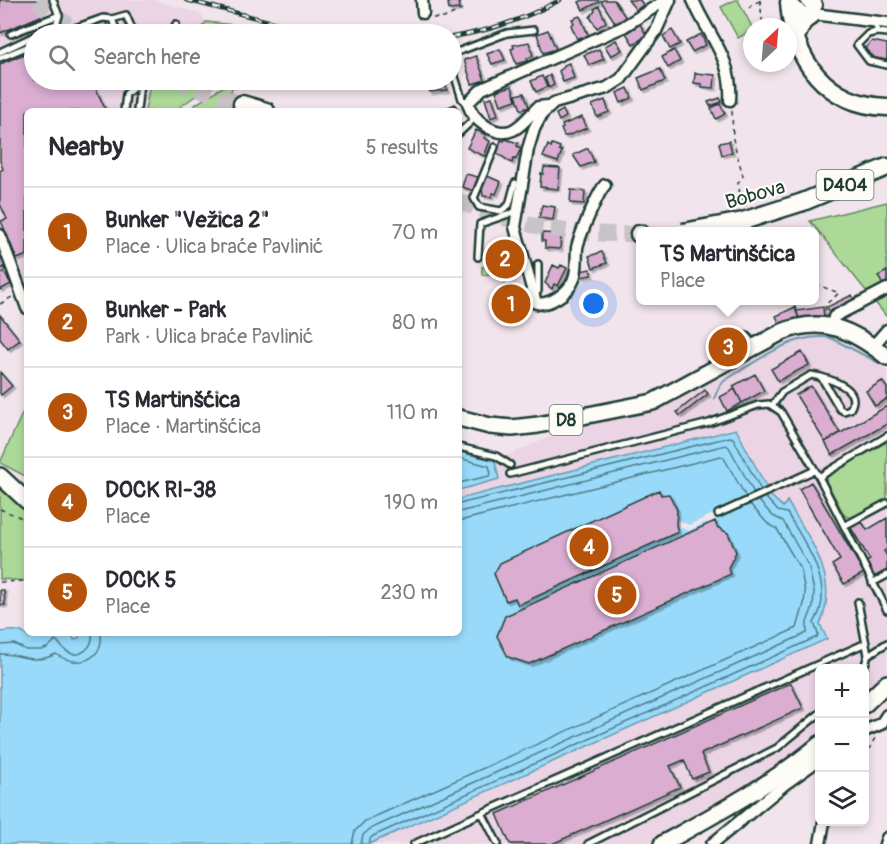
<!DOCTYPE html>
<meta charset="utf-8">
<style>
:root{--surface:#fff;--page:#f7f7f7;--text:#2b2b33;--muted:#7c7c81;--line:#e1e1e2;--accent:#b45309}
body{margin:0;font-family:Pangolin,sans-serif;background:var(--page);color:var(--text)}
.controls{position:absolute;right:18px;bottom:18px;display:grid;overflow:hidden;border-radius:9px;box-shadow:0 3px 9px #0003}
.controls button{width:54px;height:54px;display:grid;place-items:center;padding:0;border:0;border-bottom:2px solid var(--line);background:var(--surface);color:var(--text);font:30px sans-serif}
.compass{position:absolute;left:743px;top:18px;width:54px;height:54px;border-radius:50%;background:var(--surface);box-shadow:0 3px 9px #0003;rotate:26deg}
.you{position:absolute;left:594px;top:304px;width:21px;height:21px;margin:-15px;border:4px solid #fff;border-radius:50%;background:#1a73e8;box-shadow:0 0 0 9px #1a73e833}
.badge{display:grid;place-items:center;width:39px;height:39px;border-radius:50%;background:var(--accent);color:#fff;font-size:20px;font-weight:700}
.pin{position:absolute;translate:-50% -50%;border:3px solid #fff;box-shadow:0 2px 6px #0006}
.popup{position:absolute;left:636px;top:227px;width:183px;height:78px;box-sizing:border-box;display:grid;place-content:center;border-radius:9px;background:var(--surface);filter:drop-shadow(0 2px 4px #0005);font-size:20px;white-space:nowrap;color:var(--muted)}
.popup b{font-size:22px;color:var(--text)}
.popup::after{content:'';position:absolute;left:50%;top:100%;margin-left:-12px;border:12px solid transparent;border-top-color:var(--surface)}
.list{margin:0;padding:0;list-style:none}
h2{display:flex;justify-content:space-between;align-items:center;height:78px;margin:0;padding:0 24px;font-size:26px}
h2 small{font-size:20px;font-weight:400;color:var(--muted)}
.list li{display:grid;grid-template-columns:39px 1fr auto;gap:18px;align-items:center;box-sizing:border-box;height:90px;padding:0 24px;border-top:2px solid var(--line)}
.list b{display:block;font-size:22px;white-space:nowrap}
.list p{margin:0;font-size:20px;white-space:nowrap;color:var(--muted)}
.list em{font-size:20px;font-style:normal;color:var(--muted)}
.icon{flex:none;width:33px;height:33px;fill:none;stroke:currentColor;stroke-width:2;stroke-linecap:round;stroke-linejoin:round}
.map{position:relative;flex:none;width:887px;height:844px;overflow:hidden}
.search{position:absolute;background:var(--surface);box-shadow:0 3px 9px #0003;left:24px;top:24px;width:438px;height:66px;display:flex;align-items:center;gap:15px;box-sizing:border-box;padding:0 21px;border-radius:33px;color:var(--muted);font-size:22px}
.panel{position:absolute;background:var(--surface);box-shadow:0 3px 9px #0003;left:24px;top:108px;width:438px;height:528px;border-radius:9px}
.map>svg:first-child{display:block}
.built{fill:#ebd4e4}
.green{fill:#acd998;stroke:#668b66;stroke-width:1.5}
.water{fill:#99dafb;stroke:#689bab;stroke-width:1.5}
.pier{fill:#f2e4ec}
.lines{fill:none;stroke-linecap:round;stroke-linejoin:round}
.shore{stroke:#507c84;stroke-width:1.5}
.stream{stroke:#689bab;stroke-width:2}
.building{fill:#daadd1;stroke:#1f3d34;stroke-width:1.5;filter:url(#shadow)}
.trunk-tunnel{stroke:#c8c3c7;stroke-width:16;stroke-dasharray:16 8;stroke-linecap:butt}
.service-casing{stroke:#1f3d34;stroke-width:10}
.minor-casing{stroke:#1f3d34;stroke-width:15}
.secondary-casing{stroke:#1f3d34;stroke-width:18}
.primary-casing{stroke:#1f3d34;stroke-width:20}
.trunk-casing{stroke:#1f3d34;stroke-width:21}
.path{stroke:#1f3d34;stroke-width:1.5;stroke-dasharray:4.5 4.5;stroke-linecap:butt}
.service{stroke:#fdfcf7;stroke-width:5}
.minor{stroke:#fdfcf7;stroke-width:10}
.secondary{stroke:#fdfcf7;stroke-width:14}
.primary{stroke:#fdfcf7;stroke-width:15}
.trunk{stroke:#fdfcf7;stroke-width:16}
.rail-casing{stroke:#1f3d34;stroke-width:4.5}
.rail{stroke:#fdfcf7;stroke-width:2;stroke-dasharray:7;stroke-linecap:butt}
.trunk-bridge-casing{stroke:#1f3d34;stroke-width:21;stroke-linecap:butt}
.trunk-bridge{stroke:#fdfcf7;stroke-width:16}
.labels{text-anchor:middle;stroke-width:4.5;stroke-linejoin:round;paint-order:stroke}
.shield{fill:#fdfcf7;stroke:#62766e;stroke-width:1.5}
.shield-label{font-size:18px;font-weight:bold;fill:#1f3d34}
.street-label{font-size:20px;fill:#1f3d34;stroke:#fdfcf7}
</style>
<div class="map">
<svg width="887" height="844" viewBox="0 0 887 844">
<defs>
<filter id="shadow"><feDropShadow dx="2.5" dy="2.5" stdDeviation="0" flood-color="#0004"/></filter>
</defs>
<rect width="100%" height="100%" fill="#f2e4ec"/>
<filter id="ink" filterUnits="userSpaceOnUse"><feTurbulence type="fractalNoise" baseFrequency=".0167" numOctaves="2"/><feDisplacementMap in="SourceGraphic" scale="12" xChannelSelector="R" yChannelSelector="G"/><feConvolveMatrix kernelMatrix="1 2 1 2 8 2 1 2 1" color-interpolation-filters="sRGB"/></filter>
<g filter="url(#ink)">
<path class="built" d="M0 0H154L201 14 206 22 196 34H34V80H158L149 90 145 111H27V289L16 264 0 272Z
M824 332 840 337 875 360 887 371V672L865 694 864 668H820L819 735 799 753 735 796 647 844H369L827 639 820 624 826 610 787 502 783 507 771 496 736 429 459 499V490L499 479 495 461 588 420 656 407 799 334Z"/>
<path class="green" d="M735 0H738L752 27V30L738 38 721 7Z
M206 22 234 25 239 34H196Z
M158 80H218L174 111H145L149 90Z
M233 80H237L220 111H190L196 104Z
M887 202V317L810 221Z
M513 245 512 273 482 275V267L499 265 496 253 502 248Z
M26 405 27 477 0 463Z
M887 442V499L853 518 845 516 826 481 830 473Z
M0 488 27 510V581L0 579Z"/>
<path class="water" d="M736 429 771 496 783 507 787 501C809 538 841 579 820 624L827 639 369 844H0V632C12 630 20 629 29 637H41L42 633H61L73 636 74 640 79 638 78 633H459V499Z
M459 452 495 461 499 479 459 490Z"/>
<path class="pier" d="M767 489 771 496 716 518 715 521 707 524V522L688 531 676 525V519L689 525Z"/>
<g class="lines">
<path class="shore" d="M459 458 489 466 491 473 489 476 459 483
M459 504 730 437 733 438 761 490
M459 512 726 445 729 447 754 493
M459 521 721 456 724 458 746 497
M0 645 14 644 26 650H41L47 648 56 640C59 643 62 648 66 651 80 660 94 647 92 633
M0 654C22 653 31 666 56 654 76 668 104 662 101 633
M352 844 355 831 365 821 797 628 804 604 805 593 801 570 777 529 767 523 750 504
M361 844 363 835 370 829 807 633V622L813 607 814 592 809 567 783 521 773 516 758 500
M369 844 370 839 373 836 817 637 818 634 814 623C816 619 819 614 820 610 830 577 803 540 787 513L778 511 765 497"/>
<path class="stream" d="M714 399 718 389 724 381C755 363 793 331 831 338L881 364 883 362"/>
</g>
<path class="building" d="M0 0H37L43 15 0 33Z
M458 0 459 9 449 10 448 2Z
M583 0H598L599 2 583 10 579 2Z
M603 0H614L626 18 616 24 601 1Z
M628 0H640L643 5 636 10Z
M599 6 606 22 597 28 590 17 595 11 594 9Z
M580 16 589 37 582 40 581 37 577 39 571 25 574 23 572 19Z
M105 21 111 34H73Z
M640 24 647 36 633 44 626 33Z
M548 30 556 49 543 53 537 34Z
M672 30 680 44 670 49 663 36Z
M701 34 706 45 692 52 686 42Z
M616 40 622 50 611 56 605 46Z
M872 41 887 44V60L875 58 865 48Z
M529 42 533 56 527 58 528 61 516 64 511 49 514 48 513 45Z
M500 49 505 60 492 64 487 54Z
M599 49 604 59 589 65 584 55Z
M34 50V80H92L106 111H27V255L17 259 1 221 7 219 0 204V171L3 169 0 161V64Z
M674 50 680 61 668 68 662 57Z
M476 56 485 80 472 84 464 60Z
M569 63 574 78 563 82 559 71 564 67V65Z
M660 69 665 81 643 90 638 78Z
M695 73 715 75 714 88 702 87V84L694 83Z
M550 75 554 85 549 88 545 78Z
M542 76 547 87 536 92 531 81Z
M427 80H444L447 90 430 92Z
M512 86 516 100 501 105 496 91Z
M628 88 632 98 621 103 617 93Z
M524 93 529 107 521 110 516 95Z
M492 97 498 115 491 118 485 99Z
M720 98 722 102 710 106 708 102Z
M605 100 609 112 597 117 592 105Z
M455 104 458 111H441V110Z
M720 104 725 114 716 119 711 108Z
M563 110 566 117 559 121 556 114Z
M582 117 587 128 567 136H564L561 129 563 128 562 125Z
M476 130 486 135 484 138 490 141 484 156 467 148Z
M505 139 518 143 517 146 521 148 516 159 514 158 512 163 497 153 501 140 504 141Z
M729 141 732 152 722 155 719 143Z
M552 144 560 147 559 150 562 151 558 162 543 157 548 145 551 147Z
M588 148 594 162 581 167 573 155Z
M544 167 560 168 558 189 540 187 541 173 543 174Z
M466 174 478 177 474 191 462 187Z
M485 175 501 182 496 194 493 193 491 197 483 196 482 188H480Z
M571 190 585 191 584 204 570 203Z
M542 205 555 207 553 220 539 218Z
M542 233 561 234 560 249 545 248V241H542Z
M0 241 10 265 0 269Z
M602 252 607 263 593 268 589 256Z
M553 265 559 268 561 265 567 268 558 286 554 284 552 289 545 283Z
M590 269 592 275 581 277 580 271Z
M887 271V283L883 285 878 276Z
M4 272 11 284 0 290V274Z
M513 292 520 295 524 294V296L520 297 510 317 503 313 500 314 498 312 502 311Z
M852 295 856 303 830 314 827 307Z
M795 307 800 321 782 329 776 316Z
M823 307 824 318 800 321 796 311Z
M0 315 20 340 8 349 0 339Z
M740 336 745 344 716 359 712 351Z
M802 352 809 365 778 381 771 369Z
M0 372 12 386 1 395 0 393Z
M755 374 764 391 742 403 733 386Z
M882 381 887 388V399L875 406 866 391Z
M811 386 840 433 825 442 796 395Z
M735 389 742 403 727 411 720 397Z
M705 390 708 394 680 416 677 412Z
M887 406V424L832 455 825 442Z
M811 482 864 573 844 584 832 565 840 560 799 489Z
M659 490 661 495 669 494 677 510 676 525 678 532 518 605 515 598 506 601 494 574 500 563Z
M887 518V549L884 551 887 556V570L874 577 865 562 870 560 851 528 862 522 867 530Z
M715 521 717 527 728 533 736 552 728 568 731 574 529 664 508 657 497 636 505 616Z
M0 590H4L5 605H0Z
M791 683 803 708 701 754 709 772 692 779 684 760 670 766 680 787 552 844H510L497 814Z"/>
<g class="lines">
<path class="trunk-tunnel" d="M37 0 52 14 83 34
M174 80 242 104
M459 201C519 228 573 235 639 234"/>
<defs>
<path id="service" d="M876 22 877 32 887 33
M877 32 868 34 857 45 869 61 887 65
M11 34 59 15
M38 34 56 25 59 16 53 0
M58 34 103 18 112 19
M118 34 112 19 126 15 134 34
M171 34 176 24
M0 52 34 36
M452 54 507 33 534 30
M0 58 34 44
M452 67 462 99 468 103
M124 111 126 94 140 82 138 80
M137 111 140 83
M459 133 476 117
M495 147 474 198 479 207 501 211 509 205 515 183
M478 257 480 224 517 211
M534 294 538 291V264
M746 335 755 346
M772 406 782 392 811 375 821 377 840 409 844 411 850 409C862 390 835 381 821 377
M459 447 496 456 510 465
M510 474 709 423 758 405 769 404 781 412 819 477 887 610
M819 477 887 436
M718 514 815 470
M844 526 887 503
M872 583 887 575
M858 602 868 655 864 668
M868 655 887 643
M482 813 866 643
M414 844 482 813 498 844
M588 844 777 748 820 713"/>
<path id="minor" d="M422 0 423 13
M693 0C708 36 733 58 730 100
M789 2 803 12 813 14 887 23
M548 106 538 107C531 114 523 125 513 130 496 138 472 120 468 103L482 89 623 27 666 0
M605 185C598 192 579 237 577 248 576 259 578 271 573 281 568 293 549 306 536 303L515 227 528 149 534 129 542 114 554 103 607 88 621 79 656 31 670 0
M0 235 27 308
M832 326 834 317 837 315 887 289
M873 346 887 330
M864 731 881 724 887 715
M712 844 785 784 820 759
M820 844 824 822
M885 844 887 838"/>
<path id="secondary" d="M808 0 815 5"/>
<path id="primary" d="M459 418 490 426 512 428 538 425 653 402 782 332C824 315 854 331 887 357
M0 476 27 501
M864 705 887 683
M662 844C716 814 772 784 820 744"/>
<path id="trunk" d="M789 2C793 60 826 105 887 107
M795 39 803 22 813 14
M242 104 266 111
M803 202 887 167
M639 234H641"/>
</defs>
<use href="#service" class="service-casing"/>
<use href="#minor" class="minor-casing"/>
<use href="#secondary" class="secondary-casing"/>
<use href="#primary" class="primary-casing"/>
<use href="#trunk" class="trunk-casing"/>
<path class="path" d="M760 0 763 27
M749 8 752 4 760 1
M433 18H444L461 10 459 0
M762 64V63
M732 111 733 139 743 176 738 183 740 194 746 206
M512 257V273L504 286 513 292
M497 274 506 280
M815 284 839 293 825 305 826 313
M0 304 12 297
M0 509 27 520
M0 582 27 581
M864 758 875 738"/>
<use href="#service" class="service"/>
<use href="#minor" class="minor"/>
<use href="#secondary" class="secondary"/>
<use href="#primary" class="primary"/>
<use href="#trunk" class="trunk"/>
<defs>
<path id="rail" d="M186 0 319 34
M452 37C489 31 527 18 560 0"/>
</defs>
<use href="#rail" class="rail-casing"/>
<use href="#rail" class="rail"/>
<defs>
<path id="trunk-bridge" d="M683 232 743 221 803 202"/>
</defs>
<use href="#trunk-bridge" class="trunk-bridge-casing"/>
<use href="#trunk-bridge" class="trunk-bridge"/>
</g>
</g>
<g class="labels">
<g class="shield">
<rect x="816.5" y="170" width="57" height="30" rx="4.5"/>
<rect x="549.5" y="405" width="33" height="30" rx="4.5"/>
</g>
<g class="shield-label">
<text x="845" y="191">D404</text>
<text x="566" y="426">D8</text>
</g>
<g class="street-label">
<text transform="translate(755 194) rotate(-16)" y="7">Bobova</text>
</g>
</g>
</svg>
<div class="controls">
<button>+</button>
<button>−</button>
<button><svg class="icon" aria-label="layers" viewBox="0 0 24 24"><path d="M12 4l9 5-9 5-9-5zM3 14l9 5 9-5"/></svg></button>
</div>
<svg class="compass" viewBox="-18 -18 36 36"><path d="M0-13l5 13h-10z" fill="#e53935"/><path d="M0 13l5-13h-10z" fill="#7c7c81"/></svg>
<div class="you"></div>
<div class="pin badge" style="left:511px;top:304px">1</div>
<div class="pin badge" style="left:505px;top:259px">2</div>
<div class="pin badge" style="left:728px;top:347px">3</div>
<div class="popup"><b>TS Martinšćica</b>Place</div>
<div class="pin badge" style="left:589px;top:547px">4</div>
<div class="pin badge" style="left:617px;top:595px">5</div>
<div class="search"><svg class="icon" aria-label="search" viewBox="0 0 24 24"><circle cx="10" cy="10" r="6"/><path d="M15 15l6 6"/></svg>Search here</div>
<section class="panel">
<h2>Nearby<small>5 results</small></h2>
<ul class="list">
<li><span class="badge">1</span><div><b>Bunker &quot;Vežica 2&quot;</b><p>Place · Ulica braće Pavlinić</p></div><em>70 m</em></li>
<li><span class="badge">2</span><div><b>Bunker - Park</b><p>Park · Ulica braće Pavlinić</p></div><em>80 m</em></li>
<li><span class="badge">3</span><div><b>TS Martinšćica</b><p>Place · Martinšćica</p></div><em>110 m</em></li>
<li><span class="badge">4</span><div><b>DOCK RI-38</b><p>Place</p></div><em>190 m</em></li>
<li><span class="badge">5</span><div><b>DOCK 5</b><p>Place</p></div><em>230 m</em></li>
</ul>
</section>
</div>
